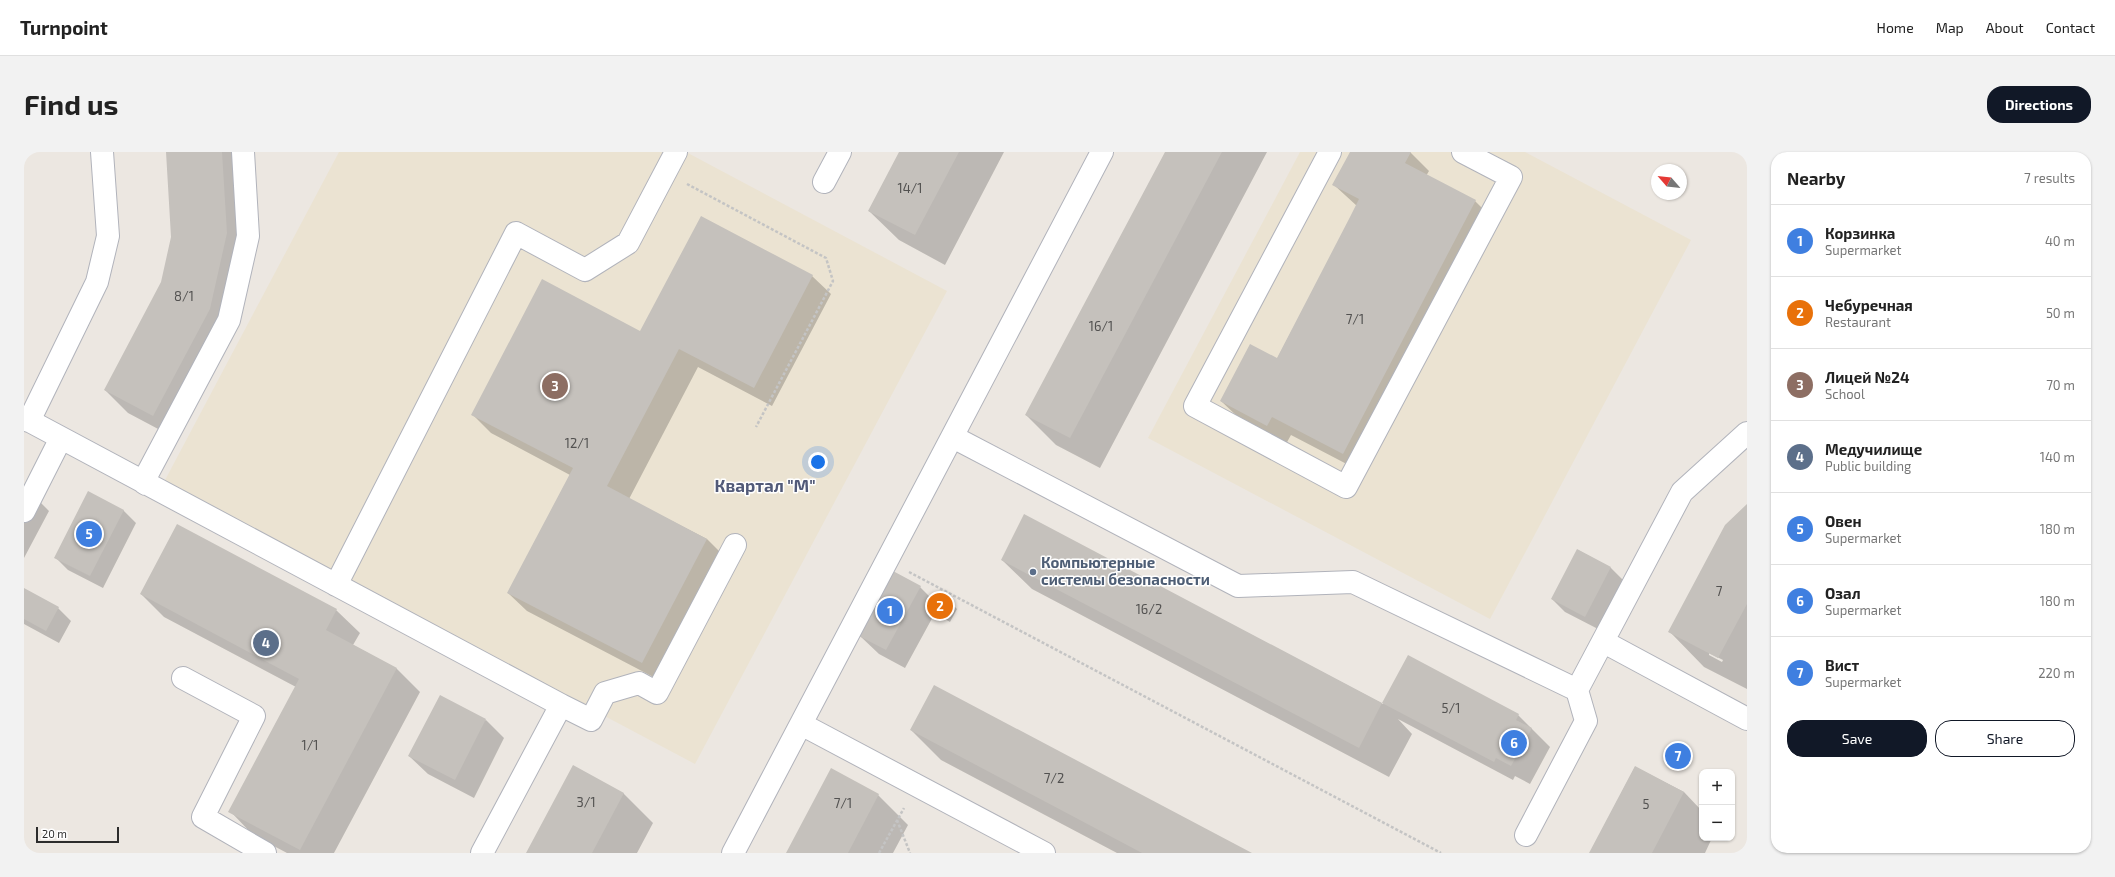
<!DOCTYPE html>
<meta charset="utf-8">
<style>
:root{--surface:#fff;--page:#f2f2f2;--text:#222;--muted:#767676;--line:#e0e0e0;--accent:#111827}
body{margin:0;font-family:"Exo 2",sans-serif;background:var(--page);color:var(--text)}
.controls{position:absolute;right:12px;bottom:12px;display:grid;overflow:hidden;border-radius:8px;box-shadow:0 1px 3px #0004}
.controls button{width:36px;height:36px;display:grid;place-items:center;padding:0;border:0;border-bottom:1px solid var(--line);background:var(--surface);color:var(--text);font:20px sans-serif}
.compass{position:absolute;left:1627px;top:12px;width:36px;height:36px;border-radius:50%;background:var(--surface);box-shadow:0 1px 3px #0004;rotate:298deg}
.scale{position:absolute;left:12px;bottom:10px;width:83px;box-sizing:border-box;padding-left:4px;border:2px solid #2c2c2c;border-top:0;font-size:11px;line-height:14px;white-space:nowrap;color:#2c2c2c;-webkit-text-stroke:3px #fff;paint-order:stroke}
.you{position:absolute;left:794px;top:310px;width:14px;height:14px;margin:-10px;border:3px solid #fff;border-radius:50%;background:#1a73e8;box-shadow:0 0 0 6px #1a73e833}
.badge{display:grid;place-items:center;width:26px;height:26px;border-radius:50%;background:var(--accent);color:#fff;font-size:13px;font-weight:700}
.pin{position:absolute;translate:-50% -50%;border:2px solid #fff;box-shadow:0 1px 4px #0006}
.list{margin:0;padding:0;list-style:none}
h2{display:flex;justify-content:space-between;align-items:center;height:52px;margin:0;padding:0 16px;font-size:17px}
h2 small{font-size:13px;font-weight:400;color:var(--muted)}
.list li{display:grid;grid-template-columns:26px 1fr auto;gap:12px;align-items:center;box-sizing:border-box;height:72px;padding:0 16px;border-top:1px solid var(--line)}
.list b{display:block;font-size:15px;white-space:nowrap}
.list p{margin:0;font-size:13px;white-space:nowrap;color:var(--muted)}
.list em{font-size:13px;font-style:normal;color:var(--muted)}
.actions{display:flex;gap:8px;padding:12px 16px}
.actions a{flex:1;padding:9px 0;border:1px solid var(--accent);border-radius:16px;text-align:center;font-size:14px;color:var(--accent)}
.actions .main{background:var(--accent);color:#fff}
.map{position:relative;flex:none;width:1723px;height:701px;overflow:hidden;border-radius:16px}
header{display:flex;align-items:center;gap:24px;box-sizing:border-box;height:56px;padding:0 20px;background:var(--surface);border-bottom:1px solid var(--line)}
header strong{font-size:19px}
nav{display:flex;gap:22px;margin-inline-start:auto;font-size:14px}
.intro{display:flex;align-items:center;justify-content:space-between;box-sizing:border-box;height:96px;padding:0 24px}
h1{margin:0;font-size:28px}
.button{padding:10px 18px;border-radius:16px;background:var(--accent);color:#fff;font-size:14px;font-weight:700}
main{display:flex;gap:24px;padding:0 24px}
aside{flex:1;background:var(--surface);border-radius:16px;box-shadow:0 1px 3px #0004}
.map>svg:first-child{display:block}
.education{fill:#ebe3d2}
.shadow{fill:#0003;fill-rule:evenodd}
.building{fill:#c5c1bc}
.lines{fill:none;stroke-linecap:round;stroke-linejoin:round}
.minor-casing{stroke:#b1b3bb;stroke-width:24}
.path{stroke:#c4c4c4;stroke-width:2.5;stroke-dasharray:3 2;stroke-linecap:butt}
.minor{stroke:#fff;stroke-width:22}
.service-dot{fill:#5c6f8a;stroke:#fff;stroke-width:1.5}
.labels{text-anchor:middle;stroke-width:3;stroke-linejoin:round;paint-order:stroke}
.number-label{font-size:13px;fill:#525150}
.service-label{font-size:15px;font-weight:bold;fill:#4e5e75;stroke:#fff;text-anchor:start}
.quarter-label{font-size:17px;font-weight:bold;fill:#525a78;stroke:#fff}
</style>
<header>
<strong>Turnpoint</strong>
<nav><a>Home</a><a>Map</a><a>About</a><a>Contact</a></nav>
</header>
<div class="intro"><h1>Find us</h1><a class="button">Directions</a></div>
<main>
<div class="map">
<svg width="1723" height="701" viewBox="0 0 1723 701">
<rect width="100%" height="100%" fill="#ece7e1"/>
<path class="education" d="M315 0H662L923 139 671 612 140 330Z
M1276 0H1501L1667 88 1466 467 1124 286Z"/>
<path class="shadow" d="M143 0H219L226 104 153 287 104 261 81 238 138 131 148 85Z
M876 0H980L921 113 875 88 845 59Z
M1142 0H1243L1076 316 1032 293 1002 263Z
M1327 0H1386L1405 19 1402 24 1451 49 1470 68 1338 320 1267 283 1262 292 1216 267 1197 249 1253 207 1333 54 1310 33Z
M788 124 807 142 748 254 674 215 605 347 683 387 702 406 637 529 503 459 484 441 546 323 467 281 449 263 617 180Z
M0 334 25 359 0 406Z
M1723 354V537L1680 515 1646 480ZM1685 501 1699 508 1698 510 1685 503Z
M99 358 112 371 79 436 44 418 31 405Z
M1001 364 1359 552 1384 505 1494 563 1526 595 1506 632 1491 624 1489 628 1374 567 1388 582 1365 625 1008 437 978 408Z
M1554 398 1587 416 1600 429 1574 477 1541 460 1528 447Z
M896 435 911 450H926L933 457 926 470 911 461 881 516 855 502 836 484Z
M0 437 34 456 47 469 35 491 0 472Z
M117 442 312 458 336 481 329 493 373 517 396 540 310 701H263L229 683 206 659 272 535 140 465Z
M462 568 480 586 450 646 404 622 385 604Z
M887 578 1226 701H1093L917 608Z
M1611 615 1660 640 1678 659V686H1688L1681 701H1566Z
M599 641 629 671 613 701H504Z
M854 643 884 673 869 701H763Z"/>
<path class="building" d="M142 0H198L203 81 186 157 129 264 80 238 137 130 147 85Z
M875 0H935L891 83 844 59Z
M1141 0H1198L1046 286 1001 263Z
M1326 0H1387L1381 11 1452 48 1319 302 1248 265 1243 274 1196 249 1226 192 1253 206 1326 65 1335 47 1308 33Z
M677 64 789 123 730 236 655 197 583 334 683 387 618 511 483 441 549 316 447 263 518 127 616 179Z
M64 339 100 358 66 424 30 406Z
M1723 352V452L1694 506 1644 480 1701 373Z
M1000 362 1358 551 1384 503 1495 562 1492 568 1508 576 1487 614 1472 606 1470 610 1358 551 1335 596 977 408Z
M153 372 313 457 302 478 373 516 276 698 204 660 275 527 116 442Z
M1553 397 1587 415 1561 465 1527 447Z
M869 419 897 434 862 498 835 484Z
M0 436 35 455 22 479 0 467Z
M914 443 927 450 919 465 906 458Z
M910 533 1228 701H1118L1020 649 886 578Z
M416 543 462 567 431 628 384 604Z
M549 613 600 641 568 701H502Z
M1611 614 1660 640 1628 701H1565Z
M807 616 855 642 824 701H762Z"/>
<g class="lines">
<defs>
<path id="minor" d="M1306 0 1171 254 1322 335 1487 25 1439 0
M800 30 816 0
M0 266 537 553 458 701
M5 269 73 130 84 84 78 0
M929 285 1214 434 1329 430 1553 538 1658 340 1723 281
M122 332 119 330 205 168 224 84 219 0
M0 359 37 286
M312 433 492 81 561 118 604 91 652 0
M1580 490 1723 567
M159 526 230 564 179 665 241 701
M537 553 567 568 581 541 615 531 633 541 711 393
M777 572 1020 701
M1502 683 1562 569 1553 538
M709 701 1078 0"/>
</defs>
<use href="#minor" class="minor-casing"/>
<path class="path" d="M663 32 802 106 809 129 732 275
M885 420 1417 701
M873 668 886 701
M855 701 880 656"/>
<use href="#minor" class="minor"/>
</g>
<circle class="service-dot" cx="1009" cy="420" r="4"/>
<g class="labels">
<g class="number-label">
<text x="886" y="41">14/1</text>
<text x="160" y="149">8/1</text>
<text x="1331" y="172">7/1</text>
<text x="1077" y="179">16/1</text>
<text x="553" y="296">12/1</text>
<text x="1695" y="444">7</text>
<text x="1125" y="462">16/2</text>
<text x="1427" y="561">5/1</text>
<text x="286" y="598">1/1</text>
<text x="1030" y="631">7/2</text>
<text x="562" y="655">3/1</text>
<text x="819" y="656">7/1</text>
<text x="1622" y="657">5</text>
</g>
<g class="service-label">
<text x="1017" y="416">Компьютерные<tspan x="1017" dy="17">системы безопасности</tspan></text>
</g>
<g class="quarter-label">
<text x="741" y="340">Квартал "М"</text>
</g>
</g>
</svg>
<div class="controls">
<button>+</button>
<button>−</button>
</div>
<svg class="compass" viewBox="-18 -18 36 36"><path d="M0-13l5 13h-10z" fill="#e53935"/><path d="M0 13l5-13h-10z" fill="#767676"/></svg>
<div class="scale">20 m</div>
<div class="you"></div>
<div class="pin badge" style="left:866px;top:459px;background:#3f7fe0">1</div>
<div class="pin badge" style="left:916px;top:454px;background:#e8710a">2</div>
<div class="pin badge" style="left:531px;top:234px;background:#8d6e63">3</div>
<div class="pin badge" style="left:242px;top:491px;background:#5c6f8a">4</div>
<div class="pin badge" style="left:65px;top:382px;background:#3f7fe0">5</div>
<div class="pin badge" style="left:1490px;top:591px;background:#3f7fe0">6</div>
<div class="pin badge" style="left:1654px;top:604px;background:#3f7fe0">7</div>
</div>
<aside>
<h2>Nearby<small>7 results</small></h2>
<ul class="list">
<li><span class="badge" style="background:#3f7fe0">1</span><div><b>Корзинка</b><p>Supermarket</p></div><em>40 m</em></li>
<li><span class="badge" style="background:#e8710a">2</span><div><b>Чебуречная</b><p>Restaurant</p></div><em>50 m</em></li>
<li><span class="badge" style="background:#8d6e63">3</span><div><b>Лицей №24</b><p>School</p></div><em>70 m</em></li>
<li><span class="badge" style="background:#5c6f8a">4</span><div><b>Медучилище</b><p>Public building</p></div><em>140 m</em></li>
<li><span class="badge" style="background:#3f7fe0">5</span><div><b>Овен</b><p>Supermarket</p></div><em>180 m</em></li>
<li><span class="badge" style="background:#3f7fe0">6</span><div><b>Озал</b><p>Supermarket</p></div><em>180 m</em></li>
<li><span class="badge" style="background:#3f7fe0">7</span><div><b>Вист</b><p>Supermarket</p></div><em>220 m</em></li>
</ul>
<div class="actions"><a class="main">Save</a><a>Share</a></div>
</aside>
</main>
